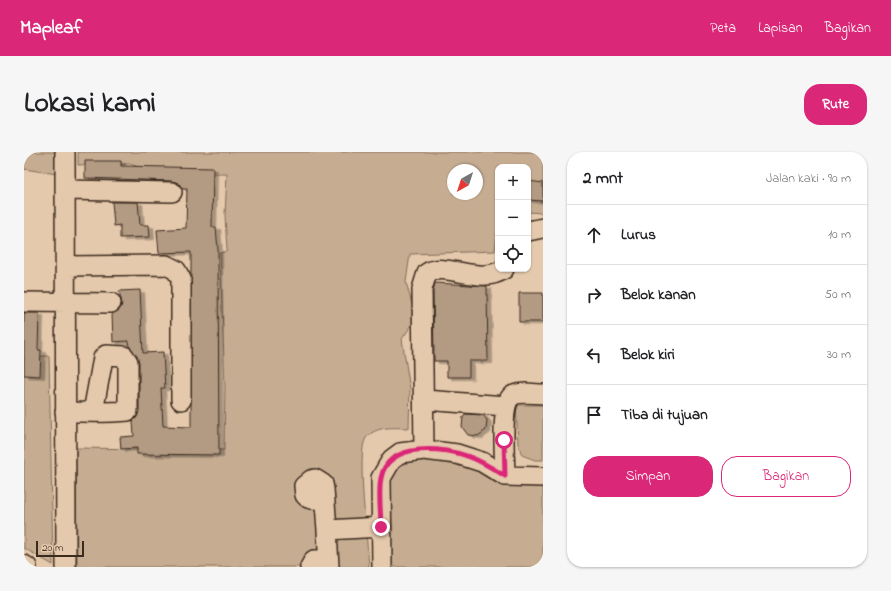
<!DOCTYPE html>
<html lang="id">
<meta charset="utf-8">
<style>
:root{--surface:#fff;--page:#f6f6f6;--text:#202124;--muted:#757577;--line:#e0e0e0;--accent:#db2777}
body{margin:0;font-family:"Indie Flower",sans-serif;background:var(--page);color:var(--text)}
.controls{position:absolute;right:12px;top:12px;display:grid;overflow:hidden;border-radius:8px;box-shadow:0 1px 3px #0004}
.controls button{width:36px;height:36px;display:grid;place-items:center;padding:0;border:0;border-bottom:1px solid var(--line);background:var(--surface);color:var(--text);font:20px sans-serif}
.compass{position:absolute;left:423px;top:12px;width:36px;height:36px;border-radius:50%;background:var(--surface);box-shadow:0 1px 3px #0004;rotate:219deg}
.scale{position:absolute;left:12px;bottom:10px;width:48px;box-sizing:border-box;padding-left:4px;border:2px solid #3b2a1e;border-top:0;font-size:11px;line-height:14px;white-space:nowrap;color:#3b2a1e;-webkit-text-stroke:3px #e5c9ac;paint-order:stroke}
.stop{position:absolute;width:12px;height:12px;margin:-9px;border:3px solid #db2777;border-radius:50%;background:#fff}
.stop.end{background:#db2777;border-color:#fff;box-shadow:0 1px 4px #0008}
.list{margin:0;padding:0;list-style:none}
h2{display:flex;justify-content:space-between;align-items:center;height:52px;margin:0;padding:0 16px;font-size:17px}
h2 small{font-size:13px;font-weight:400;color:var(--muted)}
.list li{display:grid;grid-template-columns:26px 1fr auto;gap:12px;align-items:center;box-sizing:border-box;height:60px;padding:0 16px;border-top:1px solid var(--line)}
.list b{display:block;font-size:15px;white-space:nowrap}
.list em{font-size:13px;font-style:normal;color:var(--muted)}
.actions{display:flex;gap:8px;padding:12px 16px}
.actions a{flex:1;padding:9px 0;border:1px solid var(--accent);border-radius:16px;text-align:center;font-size:14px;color:var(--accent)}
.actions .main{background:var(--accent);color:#fff}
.icon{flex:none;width:22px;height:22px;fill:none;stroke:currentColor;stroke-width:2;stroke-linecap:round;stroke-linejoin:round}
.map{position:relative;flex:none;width:519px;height:415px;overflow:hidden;border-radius:16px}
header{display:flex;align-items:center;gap:24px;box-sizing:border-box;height:56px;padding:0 20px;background:var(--accent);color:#fff}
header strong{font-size:19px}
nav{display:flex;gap:22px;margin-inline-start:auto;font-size:14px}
.intro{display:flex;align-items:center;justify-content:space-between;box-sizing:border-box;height:96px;padding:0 24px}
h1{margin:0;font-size:28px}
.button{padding:10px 18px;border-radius:16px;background:var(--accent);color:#fff;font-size:14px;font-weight:700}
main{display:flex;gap:24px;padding:0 24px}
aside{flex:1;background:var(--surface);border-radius:16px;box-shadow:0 1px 3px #0004}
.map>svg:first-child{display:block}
.green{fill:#c6ad92;stroke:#806c58;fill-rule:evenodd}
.building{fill:#b39a83;stroke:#3b2a1e;filter:url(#shadow)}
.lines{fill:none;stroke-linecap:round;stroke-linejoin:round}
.minor-casing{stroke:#3b2a1e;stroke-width:22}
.minor{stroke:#e5c9ac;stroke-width:19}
.route{stroke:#db2777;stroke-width:5}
</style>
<header>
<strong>Mapleaf</strong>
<nav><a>Peta</a><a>Lapisan</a><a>Bagikan</a></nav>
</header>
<div class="intro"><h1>Lokasi kami</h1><a class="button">Rute</a></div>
<main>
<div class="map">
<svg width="519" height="415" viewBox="0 0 519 415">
<defs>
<filter id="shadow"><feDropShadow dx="4.5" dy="2.5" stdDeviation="0" flood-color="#0004"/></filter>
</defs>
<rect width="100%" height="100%" fill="#e5c9ac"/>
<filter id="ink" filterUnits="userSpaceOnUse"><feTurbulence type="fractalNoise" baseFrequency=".025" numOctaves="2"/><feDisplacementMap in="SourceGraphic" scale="8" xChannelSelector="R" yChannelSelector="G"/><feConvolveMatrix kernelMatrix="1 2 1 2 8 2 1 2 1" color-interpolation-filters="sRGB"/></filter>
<g filter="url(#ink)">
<path class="green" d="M0 0H34L33 22 0 17Z
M54 0H519V61L504 60V15H474V74L471 99 386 102 382 130 392 167 378 187 386 237 385 276C370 276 353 273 342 286 332 298 344 395 345 415H53L52 296 200 298 201 235 196 101 203 99 201 63 203 22 139 23 106 12 54 13ZM429 18H453V42H429Z
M0 204H25L29 413 0 396Z
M492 253H519V308H511L498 303 494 292Z
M381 302 450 308 519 322V415H367L365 326Z"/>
<path class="building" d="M61 9H97V14L189 16 188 75H192L194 98 195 303 113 302V296L97 297 96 285 110 284 109 269 113 265 115 259V210L113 204 105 194 104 189 89 190 88 162 96 157 98 152 95 139 116 138 119 201 139 200 141 236H137L139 274 167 275V100L135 101 133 78 162 76 163 37H158L154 31 148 29 61 26Z
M504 29 519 31V49L504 48Z
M88 50H114L116 73H125L126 85 96 86V73L90 74Z
M411 131 463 134 464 209H445V225H423V209H410L409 139Z
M495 141H519V170H495Z
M0 161H15L14 198H17L16 224 0 223Z
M443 262 459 263 463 268 462 278 454 284 444 283 438 275 439 265Z"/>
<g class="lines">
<defs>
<path id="minor" d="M41 0 42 415
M41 38 148 40
M504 79 519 76
M41 114 142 113 152 118 157 127V248
M0 150 87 151
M400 248 482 254
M41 260C62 260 84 261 104 259V210L100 204 82 203 79 206 69 260
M400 298 398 137 403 121C422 109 456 134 480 117
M481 324C481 309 476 252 488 244 495 239 511 242 519 242
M300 337C299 346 293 349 284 346L281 343 280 334 287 328 291 327 299 332 300 337 303 378
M0 413 3 415
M286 415 290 408H300L305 415
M305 415 303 378 357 375
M358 415 357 326 368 307 376 301 400 298 433 302 458 310 481 324 519 325"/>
</defs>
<use href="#minor" class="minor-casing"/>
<use href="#minor" class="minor"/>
</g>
</g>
<g class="lines" filter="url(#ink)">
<path class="route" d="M357 375C357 360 354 342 357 326 364 289 420 295 446 305 459 310 470 317 481 324L480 288"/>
</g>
</svg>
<div class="controls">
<button>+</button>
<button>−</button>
<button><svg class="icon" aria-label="locate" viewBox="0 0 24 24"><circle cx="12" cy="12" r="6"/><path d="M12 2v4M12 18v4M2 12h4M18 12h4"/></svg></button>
</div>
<svg class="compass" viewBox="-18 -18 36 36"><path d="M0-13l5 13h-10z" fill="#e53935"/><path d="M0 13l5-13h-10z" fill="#757577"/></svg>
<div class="scale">20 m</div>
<div class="stop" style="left:480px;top:288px"></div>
<div class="stop end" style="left:357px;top:375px"></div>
</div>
<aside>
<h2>2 mnt<small>Jalan kaki · 90 m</small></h2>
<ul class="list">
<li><svg class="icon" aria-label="ahead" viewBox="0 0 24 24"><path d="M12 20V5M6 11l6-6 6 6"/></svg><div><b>Lurus</b></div><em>10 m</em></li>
<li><svg class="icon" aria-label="right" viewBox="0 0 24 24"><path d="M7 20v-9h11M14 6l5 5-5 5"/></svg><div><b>Belok kanan</b></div><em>50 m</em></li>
<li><svg class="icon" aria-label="left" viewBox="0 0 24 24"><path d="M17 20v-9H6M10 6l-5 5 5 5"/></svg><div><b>Belok kiri</b></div><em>30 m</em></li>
<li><svg class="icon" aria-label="arrive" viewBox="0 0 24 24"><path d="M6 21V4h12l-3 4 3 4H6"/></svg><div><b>Tiba di tujuan</b></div></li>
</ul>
<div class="actions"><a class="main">Simpan</a><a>Bagikan</a></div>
</aside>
</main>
